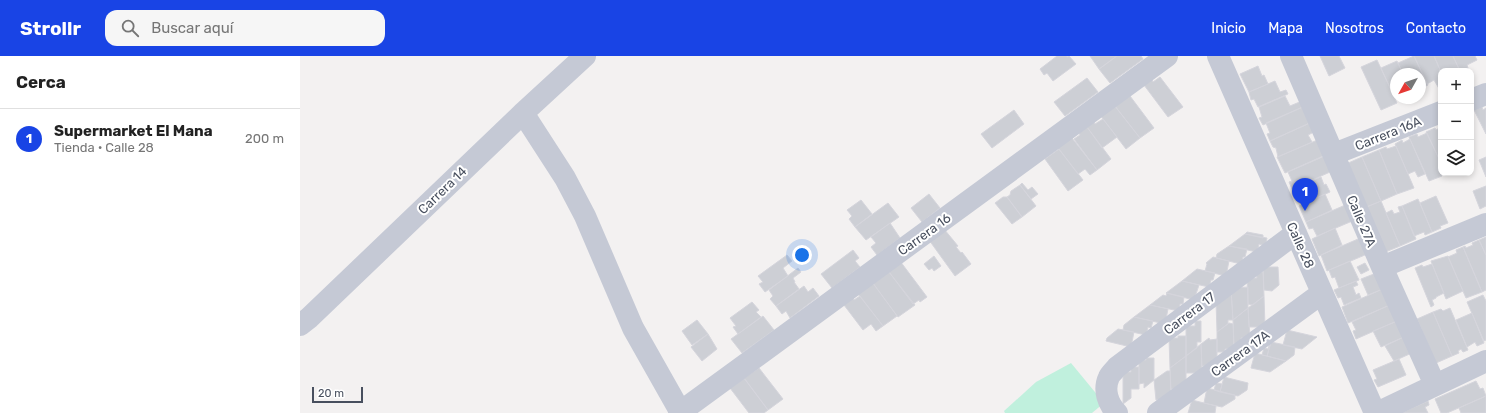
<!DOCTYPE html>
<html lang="es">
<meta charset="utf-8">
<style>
:root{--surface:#fff;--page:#f6f6f6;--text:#222;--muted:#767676;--line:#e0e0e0;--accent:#1944e5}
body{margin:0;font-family:Rubik,sans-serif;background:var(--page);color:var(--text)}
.controls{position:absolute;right:12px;top:12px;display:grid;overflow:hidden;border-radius:8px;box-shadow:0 2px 6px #0003}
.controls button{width:36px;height:36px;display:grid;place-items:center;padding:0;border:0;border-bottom:1px solid var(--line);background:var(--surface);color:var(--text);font:20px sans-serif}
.compass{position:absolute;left:1090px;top:12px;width:36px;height:36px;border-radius:50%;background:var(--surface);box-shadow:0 2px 6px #0003;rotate:230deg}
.scale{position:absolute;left:12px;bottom:10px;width:51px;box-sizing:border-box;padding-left:4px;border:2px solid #484f5e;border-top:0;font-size:11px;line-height:14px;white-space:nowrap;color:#484f5e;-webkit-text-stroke:3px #fff;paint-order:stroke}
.you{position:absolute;left:502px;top:199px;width:14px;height:14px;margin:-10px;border:3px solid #fff;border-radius:50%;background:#1a73e8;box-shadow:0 0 0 6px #1a73e833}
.badge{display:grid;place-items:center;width:26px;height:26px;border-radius:50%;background:var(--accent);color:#fff;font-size:13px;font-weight:700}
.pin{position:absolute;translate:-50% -33px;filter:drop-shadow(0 1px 2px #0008)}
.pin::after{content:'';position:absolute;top:21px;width:14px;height:12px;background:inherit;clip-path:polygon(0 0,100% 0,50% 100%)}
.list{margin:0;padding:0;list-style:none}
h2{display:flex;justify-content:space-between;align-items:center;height:52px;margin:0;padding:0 16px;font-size:17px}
h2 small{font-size:13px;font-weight:400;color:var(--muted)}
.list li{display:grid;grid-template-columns:26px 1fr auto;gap:12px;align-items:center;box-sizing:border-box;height:60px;padding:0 16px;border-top:1px solid var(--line)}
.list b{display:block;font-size:15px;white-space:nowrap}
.list p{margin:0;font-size:13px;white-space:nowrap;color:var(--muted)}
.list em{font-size:13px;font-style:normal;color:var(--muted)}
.icon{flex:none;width:22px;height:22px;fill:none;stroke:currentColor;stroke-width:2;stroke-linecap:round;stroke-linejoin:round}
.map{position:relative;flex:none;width:1186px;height:357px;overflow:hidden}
header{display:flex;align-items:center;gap:24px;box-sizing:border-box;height:56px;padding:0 20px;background:var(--accent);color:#fff}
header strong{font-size:19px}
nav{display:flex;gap:22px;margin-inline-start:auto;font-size:14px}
.search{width:280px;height:36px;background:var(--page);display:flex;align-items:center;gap:10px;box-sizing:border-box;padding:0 14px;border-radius:12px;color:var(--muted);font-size:15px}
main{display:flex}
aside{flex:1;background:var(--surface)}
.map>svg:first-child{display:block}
.green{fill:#c0f0dd}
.building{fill:#cdcfd5;stroke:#d5d5dc}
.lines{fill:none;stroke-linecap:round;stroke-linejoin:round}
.minor{stroke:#c5c9d5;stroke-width:22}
.labels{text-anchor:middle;stroke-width:4;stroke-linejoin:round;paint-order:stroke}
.street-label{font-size:13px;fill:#484f5e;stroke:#fff}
</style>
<header>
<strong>Strollr</strong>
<div class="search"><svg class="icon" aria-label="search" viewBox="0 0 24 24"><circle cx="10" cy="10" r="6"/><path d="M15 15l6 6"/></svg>Buscar aquí</div>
<nav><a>Inicio</a><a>Mapa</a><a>Nosotros</a><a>Contacto</a></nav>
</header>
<main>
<aside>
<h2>Cerca<small></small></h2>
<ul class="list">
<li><span class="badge">1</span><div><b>Supermarket El Mana</b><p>Tienda · Calle 28</p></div><em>200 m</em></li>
</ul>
</aside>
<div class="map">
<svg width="1186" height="357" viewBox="0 0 1186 357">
<rect width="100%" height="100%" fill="#f3f1f1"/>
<path class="green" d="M771 307 804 347 792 357H705L704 355 736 326Z"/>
<path class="building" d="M757 0H766L767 1 769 0 776 8 753 25 747 17 744 19 740 13Z
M790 0H817L799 13Z
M817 0H841L843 3 810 27 799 13Z
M1020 0H1039L1045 12 1029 20Z
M1114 0 1128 29 1121 32 1120 18H1103L1098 7Z
M1114 0H1134L1141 16V36L1134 24 1127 28Z
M1134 0H1153L1159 13 1151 15 1150 12 1147 15 1141 16Z
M1153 0H1175L1177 4 1167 9 1169 15H1161L1159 13Z
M1077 4 1097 47 1081 54 1061 11Z
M1097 5 1103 18H1096V42H1095L1081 12Z
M958 10 962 20 964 19 968 28 949 36 940 18Z
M860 21 883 51 868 61 844 29 852 23 853 26Z
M787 22 798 36 765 60 754 46Z
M975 25 980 36 986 34 988 38 958 51 954 43 951 44 949 36Z
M830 40 854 72 840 82 815 50Z
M985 40 990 50 1002 45 1005 50 963 69 959 62 962 61 959 51Z
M814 49 840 82 826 93 800 59Z
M1005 50 1012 66 970 85 967 78 970 77 966 67Z
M1182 51 1183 54 1186 52V78L1174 54Z
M714 54 724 68 692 92 681 78Z
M803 63 817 81 802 92 787 71 794 66 795 68Z
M1012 66 1016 75 1008 79 1012 86 978 101 976 92 973 91 970 85Z
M787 71 811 103 797 114 774 83 780 79 779 77Z
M1141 71V107L1126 76 1135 72 1136 74Z
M1127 77 1141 107 1140 116 1142 120 1129 125 1109 81 1117 78 1118 81Z
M772 82 797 114 790 119 785 113 778 118 758 92Z
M1020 83 1023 100 985 117 977 101Z
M1110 83 1125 118 1118 121 1115 115 1108 118 1095 88 1102 84 1103 87Z
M1096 90 1114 132 1097 138 1079 94 1086 91 1087 93Z
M759 93 783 124 768 135 745 103Z
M1079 94 1097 138 1081 145 1062 101Z
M1027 99 1030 116 992 133 989 126 992 125 988 116Z
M1062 101 1081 145 1064 152 1046 108Z
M1186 101V121L1179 104Z
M1021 121 1024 129 1026 128 1030 136 1002 148 999 140 995 141 992 133Z
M722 127 728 134 732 131 738 138 731 143 720 129Z
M720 129 736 150 722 161 707 141 710 139 711 135Z
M1186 130V150L1180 153 1173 135Z
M629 138 640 152 622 166 611 152Z
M1025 138 1032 154 1006 166 999 150Z
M1136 140 1148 167 1140 170 1141 172 1132 176 1120 147Z
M703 141H707L722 161 712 168 695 147Z
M1118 143 1132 176 1125 179 1124 176 1114 180 1102 150Z
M561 144 572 158 555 171 549 163 552 160 547 154Z
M1081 145 1100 190 1083 197 1064 152Z
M588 147 599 161 566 184 555 171Z
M1050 147 1057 163 1017 180 1013 172 1009 173 1006 166Z
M1102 150 1116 183 1100 190 1086 157 1092 154 1094 158 1100 156 1098 151Z
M590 167 600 182 577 199 571 191 576 187 571 181Z
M1035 172 1042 189 1019 200 1012 183Z
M644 173 658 190 656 191 661 197 662 196 671 208 655 220 629 184Z
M947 176 963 179V182L945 178Z
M945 178 967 182 965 190 959 188 957 196 929 190Z
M1065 180 1072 196 1027 215 1021 199Z
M1186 181V199L1179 184Z
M1179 184 1186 199V234L1182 236 1163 191 1165 190 1166 192 1173 189 1172 187Z
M929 190 947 193 945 201H943L941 208 916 202 917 198Z
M1163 191 1182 236 1166 242 1148 201 1157 197 1156 194Z
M553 194 559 202 555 205 560 211 532 232 521 218Z
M487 199 492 205 483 212 488 220 465 236 459 228 463 226 458 220Z
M634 200 641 210 634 215 632 212 629 214 624 208Z
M1148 200 1163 235 1146 243 1131 205Z
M913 201 929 205 926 220 905 215 907 208 906 207Z
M600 205 627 241 620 246 619 244 613 248 589 216Z
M1050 205 1059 224 1039 232 1035 221 1032 222 1029 214Z
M1065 207 1069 214 1061 218 1057 211Z
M1132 208 1144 237 1136 241V242L1132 244 1134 249 1131 251 1115 212 1122 209 1123 211Z
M963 211H978L979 229 972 235 964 234Z
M498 212 501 216 493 222 495 226H494L499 233 476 250 470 243 473 240 469 234Z
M897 213 915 217 913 224H911L909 231 882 225Z
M589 216 615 249 598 261 572 226Z
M963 216 964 240 953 249 948 248 947 222H957L956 217Z
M1079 216 1085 232 1068 239 1061 223Z
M882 225 899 229 894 244 866 237Z
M1056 225 1058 229 1053 231 1056 239 1059 237 1061 242 1044 249 1041 241 1038 242 1034 234Z
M573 227 597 260 583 270 558 238Z
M504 230 508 236 513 232 519 240 490 262 486 255 482 258 476 250Z
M948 231V252L933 264 931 232Z
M1085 232 1092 248 1048 267 1042 251Z
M931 234 933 264H928V268L917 276 916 245Z
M867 237 884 241 883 248H880L879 255 850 249 863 239 866 240Z
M1183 239 1186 245V284L1184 285 1167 246Z
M560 240 583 270 576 275 571 268 563 274 544 249 553 242 554 244Z
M964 240 965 271H949L948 252Z
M452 246 459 254 456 256 461 261 438 278 433 271 436 270 430 262Z
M1092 248 1099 264 1056 283 1053 275 1056 274 1052 266Z
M850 249 868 253 865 268 834 261Z
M948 252 950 281 941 282V288H934L933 264Z
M1150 252 1168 294 1163 296 1161 293 1158 295 1159 297 1152 300 1133 256 1141 253 1143 255Z
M1133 256 1152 300 1136 307 1117 263Z
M1172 257 1184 287 1177 290 1175 286 1167 291 1156 264Z
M463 260 474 274 442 297 431 283Z
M834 261 853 265 851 272 848 271 846 279 823 274 824 269Z
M397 264 408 278 392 289 382 275Z
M895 265H901V286H897V292L886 300V270H895Z
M1095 266 1106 280 1081 291 1073 275Z
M929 267 933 268 934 293H925V296H917V276Z
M818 273 834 276 831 291 806 285 807 282Z
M987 274 1017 281 1002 293 983 289Z
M408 278 417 293 402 305 391 291Z
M878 280H886V300L870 312 869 282H878Z
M1106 280 1114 296 1094 305 1085 290Z
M909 282 910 284 917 283V307L909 310H902L901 288Z
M971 286 995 291 994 299 986 305 967 300Z
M971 286 967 300 962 299 964 292 968 293 970 287Z
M901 288 902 317H886V300Z
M955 297 986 305 970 316 951 312Z
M886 300V329L878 333H871L870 312Z
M846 302H854V324L844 332V327L839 328V304H846Z
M1099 303 1106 319 1078 331 1074 324 1077 323 1073 314Z
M831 311H839V333H831V342L823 348V316H831Z
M459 312 483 343 468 354 444 322Z
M867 315H870L871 342 856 344 854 324Z
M924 321 948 327 947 334 938 340 920 336Z
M444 322 468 354 464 357H449L430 332Z
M1176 325 1180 333 1183 332 1186 340 1147 357H1141L1135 343Z
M916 327 922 328 920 336 914 334Z
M907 332 935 339V343L922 351 904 347Z
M1186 340V357H1161L1159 352Z
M892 344 916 350 915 357H888Z
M1128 345 1129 349 1125 351 1128 357H1101Z"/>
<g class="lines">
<path class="minor" d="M918 0 1075 357
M991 0 1082 211 1135 329
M1171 44 1186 38
M223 57 265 122 285 160 333 272 381 357
M1034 98 1141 56
M1082 211 1186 168
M0 269 9 262 223 57 285 0
M379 357 867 0
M817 357C808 348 803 334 809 321 810 318 815 314 817 311L996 177
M858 357 1022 237
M1077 357 1186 305"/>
</g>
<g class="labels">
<g class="street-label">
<text transform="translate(1088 77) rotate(-22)" y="5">Carrera 16A</text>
<text transform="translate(142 134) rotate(-44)" y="5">Carrera 14</text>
<text transform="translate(1062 165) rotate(67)" y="5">Calle 27A</text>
<text transform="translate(624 178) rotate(-36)" y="5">Carrera 16</text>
<text transform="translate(1001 189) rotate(66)" y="5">Calle 28</text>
<text transform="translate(889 257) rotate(-37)" y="5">Carrera 17</text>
<text transform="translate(940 297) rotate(-36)" y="5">Carrera 17A</text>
</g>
</g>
</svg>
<div class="controls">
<button>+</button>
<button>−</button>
<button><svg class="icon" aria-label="layers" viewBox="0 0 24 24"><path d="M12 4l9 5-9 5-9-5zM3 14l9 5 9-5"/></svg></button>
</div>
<svg class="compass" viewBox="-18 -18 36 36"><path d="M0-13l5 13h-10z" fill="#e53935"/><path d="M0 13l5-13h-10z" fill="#767676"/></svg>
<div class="scale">20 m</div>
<div class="you"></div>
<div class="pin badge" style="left:1005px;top:155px">1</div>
</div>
</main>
